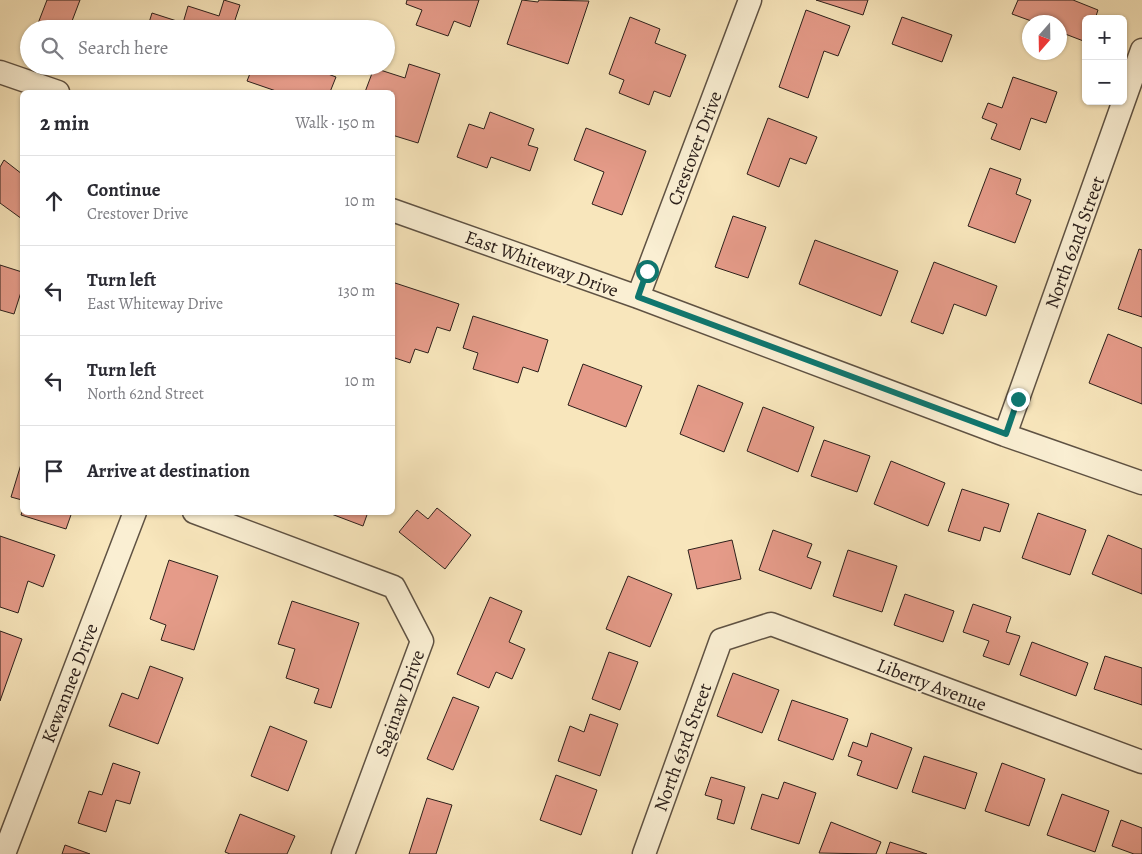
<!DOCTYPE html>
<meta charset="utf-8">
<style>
:root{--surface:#fff;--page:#f7f7f7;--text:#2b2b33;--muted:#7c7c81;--line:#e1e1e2}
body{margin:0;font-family:Alegreya,serif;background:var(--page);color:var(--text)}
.controls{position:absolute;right:15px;top:15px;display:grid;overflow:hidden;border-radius:8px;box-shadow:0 1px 4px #0004}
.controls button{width:45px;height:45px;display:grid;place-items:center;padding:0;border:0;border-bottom:1px solid var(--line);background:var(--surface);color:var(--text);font:25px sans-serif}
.compass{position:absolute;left:1022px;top:15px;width:45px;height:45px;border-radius:50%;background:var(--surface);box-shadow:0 1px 4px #0004;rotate:200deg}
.stop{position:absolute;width:15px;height:15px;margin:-11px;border:4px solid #0f766e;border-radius:50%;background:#fff}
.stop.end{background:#0f766e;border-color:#fff;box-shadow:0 1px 5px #0008}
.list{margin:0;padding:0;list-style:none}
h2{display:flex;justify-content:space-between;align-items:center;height:65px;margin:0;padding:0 20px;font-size:21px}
h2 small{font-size:16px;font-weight:400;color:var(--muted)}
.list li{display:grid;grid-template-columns:32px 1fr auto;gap:15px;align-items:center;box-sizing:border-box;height:90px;padding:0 20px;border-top:1px solid var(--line)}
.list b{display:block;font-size:19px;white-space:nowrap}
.list p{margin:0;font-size:16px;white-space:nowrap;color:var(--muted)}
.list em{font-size:16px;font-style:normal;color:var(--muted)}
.icon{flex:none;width:28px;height:28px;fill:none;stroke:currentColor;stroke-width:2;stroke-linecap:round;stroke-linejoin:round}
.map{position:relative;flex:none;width:1142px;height:854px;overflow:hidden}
.search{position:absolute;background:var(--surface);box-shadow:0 1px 4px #0004;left:20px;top:20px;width:375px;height:55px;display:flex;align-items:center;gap:12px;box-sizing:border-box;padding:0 18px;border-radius:28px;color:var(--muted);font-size:19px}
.panel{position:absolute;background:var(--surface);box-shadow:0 1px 4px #0004;left:20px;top:90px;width:375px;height:425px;border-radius:8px}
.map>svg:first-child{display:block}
.building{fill:#e59b89;stroke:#2c201b}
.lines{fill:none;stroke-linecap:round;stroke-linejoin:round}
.minor-casing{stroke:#5f5243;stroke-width:25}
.minor{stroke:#faefd3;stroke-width:22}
.route{stroke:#0f766e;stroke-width:6}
.labels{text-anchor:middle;stroke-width:4;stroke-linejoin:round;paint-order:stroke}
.street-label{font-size:19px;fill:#2c201b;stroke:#faefd3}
</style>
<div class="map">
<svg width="1142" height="854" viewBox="0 0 1142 854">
<rect width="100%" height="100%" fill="#f8e6bc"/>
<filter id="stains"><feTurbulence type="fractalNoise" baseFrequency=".004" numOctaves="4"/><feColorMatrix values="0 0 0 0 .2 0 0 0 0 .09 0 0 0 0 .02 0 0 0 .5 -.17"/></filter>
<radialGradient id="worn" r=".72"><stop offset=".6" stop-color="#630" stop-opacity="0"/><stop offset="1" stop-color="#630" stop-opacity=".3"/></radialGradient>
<path class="building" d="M47 0H80L69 29H44L37 26Z
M224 0 240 5 232 29H147L152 13 183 23 188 6 219 16Z
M407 0H479L470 27 454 21 448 36 416 25 422 10 406 4Z
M522 0 538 2 539 0 589 1 568 64 507 44Z
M816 0H868L863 15Z
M1018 0H1073L1098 10 1095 19H1086V42L1060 32V22H1034L1012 14Z
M806 10 850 26 838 56 824 51 808 98 779 87Z
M630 17 660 29 655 43 686 55 670 97 654 91 649 105 619 93 624 80 609 74Z
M902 17 952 35 942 62 892 44Z
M409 64 440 74 418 143 392 135V92H365L374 68 405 78Z
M253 66H322L320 71 336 77 330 92H279L247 81Z
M1013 77 1057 92 1046 123 1031 118 1020 150 991 139 997 124 982 118 988 103 1002 108Z
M490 112 534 129 528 145 538 148 530 171 491 157 487 168 457 157 469 124 484 129Z
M768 118 817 137 806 164 790 158 779 187 747 174Z
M586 128 646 151 622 215 592 204 604 172 574 160Z
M4 160 22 174V219L0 203V167Z
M990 168 1021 179 1016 194 1031 200 1015 243 968 226Z
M733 216 766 227 748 278 715 267Z
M815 240 898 271 881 316 799 284Z
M1139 249 1142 250V317L1118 309Z
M934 262 997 286 986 316 954 304 943 334 911 322Z
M0 265 22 272V289L14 314 0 310Z
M392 282 459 304 450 331 437 327 428 353 415 349 410 363 392 357Z
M473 316 548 340 538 372 523 367 518 383 473 369 478 353 463 348Z
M1108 334 1142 348V404L1089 383Z
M583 364 642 386 626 427 568 405Z
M698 385 743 403 724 452 680 434Z
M763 407 814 427 798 472 747 451Z
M824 440 870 456 857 492 811 476Z
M22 461V500L11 497Z
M891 461 945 483 928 526 874 504Z
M962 489 1009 504 1000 532 984 527 980 541 948 531Z
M437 508 471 535 445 569 399 532 417 510 428 519Z
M22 512H72L66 529 21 515Z
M326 512H368L363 526Z
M1038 513 1086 530 1070 575 1022 558Z
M773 530 812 544 807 557 821 562 811 589 759 570Z
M1108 535 1142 549V594L1092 574Z
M0 536 55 555 43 587 28 581 18 613 0 607Z
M732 540 741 579 697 589 688 550Z
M848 550 897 566 882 612 833 596Z
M169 560 218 576 194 650 161 640 166 625 150 619Z
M628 576 672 594 650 647 606 629Z
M905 594 954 611 943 642 894 625Z
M490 597 522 611 509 642 525 649 512 679 496 672 489 688 457 674Z
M292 601 359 623 331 708 314 703 319 689 286 678 295 649 278 644Z
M973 604 1011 617 1006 632 1020 636 1009 665 983 656 989 641 963 632Z
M0 631 22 639 0 701Z
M1032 642 1088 663 1076 696 1020 675Z
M609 652 638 662 620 710 592 699Z
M1105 656 1142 668V705L1094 689Z
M150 666 183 678 158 744 109 726 122 693 138 699Z
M733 673 779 690 762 733 717 716Z
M453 697 479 707 453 770 427 759Z
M792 700 848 719 833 760 778 740Z
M590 714 618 724 600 776 558 761 570 726 584 732Z
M270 726 307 741 288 791 251 776Z
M871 733 912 748 897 789 857 775 862 761 848 756 853 742 867 747Z
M924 756 977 773 965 809 912 792Z
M113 763 140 772 130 804 116 800 106 832 78 823 89 791 102 795Z
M1002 763 1045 779 1029 826 985 811Z
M556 775 597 790 581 835 540 820Z
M711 777 745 787 734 824 717 819 722 800 705 795Z
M784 782 816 793 799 844 751 829 762 794 778 799Z
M1062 794 1109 811 1095 852 1047 835Z
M427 798 452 805 436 854H409Z
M240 814 295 836 287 854H230L225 852Z
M1121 820 1142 828V854H1134L1112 846Z
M831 822 881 842 876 854 819 853Z
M890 842 927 854H886Z
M65 845 90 854H62Z"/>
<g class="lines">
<defs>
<path id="minor" d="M0 72 58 92
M392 210 638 297 1005 435 1142 483
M638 297 750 0
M1005 435 1142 50
M194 512 394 587 422 641 343 854
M4 854 135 512
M644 854 721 640 771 624 1142 762"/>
</defs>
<use href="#minor" class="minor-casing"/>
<use href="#minor" class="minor"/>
</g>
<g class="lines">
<path class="route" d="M647 271 638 297 1006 434 1018 399"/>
</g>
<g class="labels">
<g class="street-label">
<text transform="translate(694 148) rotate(-69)" y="7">Crestover Drive</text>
<text transform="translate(1074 242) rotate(-70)" y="7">North 62nd Street</text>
<text transform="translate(542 263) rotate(20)" y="7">East Whiteway Drive</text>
<text transform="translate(69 683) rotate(-69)" y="7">Kewannee Drive</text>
<text transform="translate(932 684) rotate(21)" y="7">Liberty Avenue</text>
<text transform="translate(399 703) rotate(-70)" y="7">Saginaw Drive</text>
<text transform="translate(682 747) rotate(-70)" y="7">North 63rd Street</text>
</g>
</g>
<rect width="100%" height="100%" filter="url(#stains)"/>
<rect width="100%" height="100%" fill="url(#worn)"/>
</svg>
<div class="controls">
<button>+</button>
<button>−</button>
</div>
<svg class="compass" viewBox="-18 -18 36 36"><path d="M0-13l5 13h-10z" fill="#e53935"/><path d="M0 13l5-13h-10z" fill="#7c7c81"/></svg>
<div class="stop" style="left:647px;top:271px"></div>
<div class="stop end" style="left:1018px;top:399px"></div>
<div class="search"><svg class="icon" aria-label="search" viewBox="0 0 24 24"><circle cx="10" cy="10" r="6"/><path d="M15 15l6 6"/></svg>Search here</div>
<section class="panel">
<h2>2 min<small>Walk · 150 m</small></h2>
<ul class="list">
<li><svg class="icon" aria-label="ahead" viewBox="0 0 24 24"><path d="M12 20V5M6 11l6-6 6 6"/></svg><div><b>Continue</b><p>Crestover Drive</p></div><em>10 m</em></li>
<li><svg class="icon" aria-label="left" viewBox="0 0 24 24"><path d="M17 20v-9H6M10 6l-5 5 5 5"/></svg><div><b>Turn left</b><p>East Whiteway Drive</p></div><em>130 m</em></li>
<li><svg class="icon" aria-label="left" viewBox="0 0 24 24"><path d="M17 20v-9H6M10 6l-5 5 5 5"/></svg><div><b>Turn left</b><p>North 62nd Street</p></div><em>10 m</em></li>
<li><svg class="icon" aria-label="arrive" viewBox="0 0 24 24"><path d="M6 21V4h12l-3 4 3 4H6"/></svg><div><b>Arrive at destination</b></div></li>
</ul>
</section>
</div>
